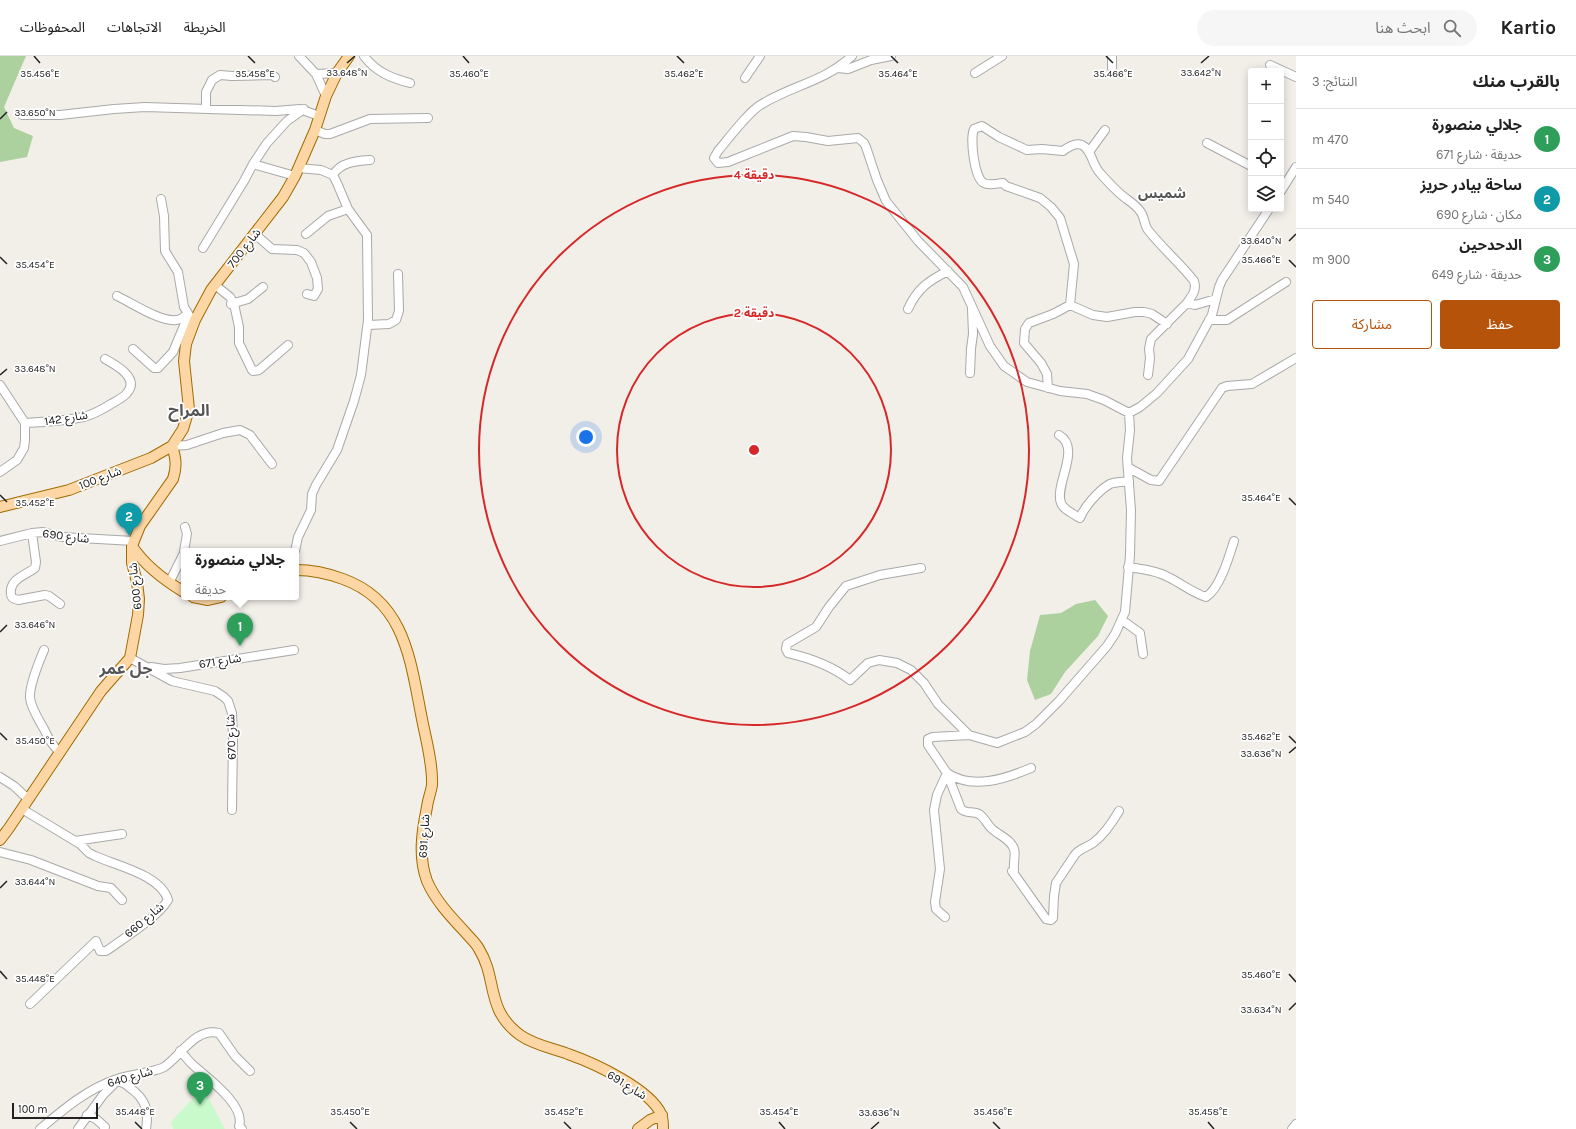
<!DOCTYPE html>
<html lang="ar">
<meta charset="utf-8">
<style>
:root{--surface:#fff;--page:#f6f6f6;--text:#222;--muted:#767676;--line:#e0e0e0;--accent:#b45309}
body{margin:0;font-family:Karla,"Noto Sans Arabic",sans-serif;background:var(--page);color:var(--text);direction:rtl}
.controls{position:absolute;right:12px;top:12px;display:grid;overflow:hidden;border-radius:4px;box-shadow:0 2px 10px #0003}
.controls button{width:36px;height:36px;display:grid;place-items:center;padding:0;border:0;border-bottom:1px solid var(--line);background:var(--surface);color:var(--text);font:20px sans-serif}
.scale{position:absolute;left:12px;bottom:10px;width:86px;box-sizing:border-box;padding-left:4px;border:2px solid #222;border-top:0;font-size:11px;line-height:14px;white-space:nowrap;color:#222;-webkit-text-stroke:3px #fff;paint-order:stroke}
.you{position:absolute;left:586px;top:381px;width:14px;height:14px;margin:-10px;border:3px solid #fff;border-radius:50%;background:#1a73e8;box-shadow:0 0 0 6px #1a73e833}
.badge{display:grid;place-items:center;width:26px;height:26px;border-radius:50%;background:var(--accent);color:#fff;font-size:13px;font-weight:700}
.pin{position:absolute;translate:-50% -33px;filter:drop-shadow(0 1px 2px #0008)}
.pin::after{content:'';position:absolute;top:21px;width:14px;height:12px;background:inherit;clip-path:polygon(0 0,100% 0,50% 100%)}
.popup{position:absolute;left:181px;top:492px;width:118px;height:52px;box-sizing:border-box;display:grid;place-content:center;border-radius:4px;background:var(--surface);filter:drop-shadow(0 1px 3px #0005);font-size:13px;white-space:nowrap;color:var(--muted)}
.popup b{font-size:15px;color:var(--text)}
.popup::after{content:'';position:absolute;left:50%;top:100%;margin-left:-8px;border:8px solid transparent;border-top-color:var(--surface)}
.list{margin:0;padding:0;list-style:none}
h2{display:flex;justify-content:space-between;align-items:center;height:52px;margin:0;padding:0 16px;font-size:17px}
h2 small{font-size:13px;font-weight:400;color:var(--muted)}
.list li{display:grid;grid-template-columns:26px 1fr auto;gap:12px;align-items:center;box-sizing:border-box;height:60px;padding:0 16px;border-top:1px solid var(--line)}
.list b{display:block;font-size:15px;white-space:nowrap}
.list p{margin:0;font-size:13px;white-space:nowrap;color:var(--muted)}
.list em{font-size:13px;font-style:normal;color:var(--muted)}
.actions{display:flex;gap:8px;padding:12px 16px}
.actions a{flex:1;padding:9px 0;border:1px solid var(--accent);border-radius:4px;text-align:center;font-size:14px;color:var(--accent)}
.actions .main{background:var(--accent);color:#fff}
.icon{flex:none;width:22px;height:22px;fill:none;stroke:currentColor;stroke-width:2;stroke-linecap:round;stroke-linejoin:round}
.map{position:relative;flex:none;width:1296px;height:1073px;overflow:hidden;direction:ltr}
header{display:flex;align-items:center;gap:24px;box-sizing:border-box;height:56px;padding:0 20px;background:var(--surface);border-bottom:1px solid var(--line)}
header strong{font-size:19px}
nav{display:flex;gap:22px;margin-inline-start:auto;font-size:14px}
.search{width:280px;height:36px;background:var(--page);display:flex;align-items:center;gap:10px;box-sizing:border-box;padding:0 14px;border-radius:22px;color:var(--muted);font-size:15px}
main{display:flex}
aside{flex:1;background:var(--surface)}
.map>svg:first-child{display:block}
.forest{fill:#add19e}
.park{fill:#c8facc}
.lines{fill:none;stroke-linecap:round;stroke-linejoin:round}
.minor-casing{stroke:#a9a9a9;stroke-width:10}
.major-casing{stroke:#a06b00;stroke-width:12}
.minor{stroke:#fff;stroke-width:8}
.major{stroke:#fcd6a4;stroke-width:10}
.ticks{fill:none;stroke:#222;stroke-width:1.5}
.ring{fill:none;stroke:#d62828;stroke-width:2}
.labels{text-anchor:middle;stroke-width:3.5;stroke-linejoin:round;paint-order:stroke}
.street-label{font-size:12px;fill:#222;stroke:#fff}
.quarter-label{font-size:14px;font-weight:bold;fill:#555;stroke:#fff}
.district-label{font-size:16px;font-weight:bold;fill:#555;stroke:#fff}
.ticks-label{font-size:10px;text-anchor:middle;fill:#222;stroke:#fff;stroke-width:3.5;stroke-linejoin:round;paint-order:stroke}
.centre{fill:#d62828;stroke:#fff;stroke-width:2}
.ring-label{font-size:12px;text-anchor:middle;font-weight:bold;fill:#d62828;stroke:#fff;stroke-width:3.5;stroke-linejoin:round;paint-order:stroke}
</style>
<header>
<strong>Kartio</strong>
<div class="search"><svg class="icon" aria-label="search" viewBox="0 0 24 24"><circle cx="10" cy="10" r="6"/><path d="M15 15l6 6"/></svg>ابحث هنا</div>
<nav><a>الخريطة</a><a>الاتجاهات</a><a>المحفوظات</a></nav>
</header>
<main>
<aside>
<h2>بالقرب منك<small>النتائج: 3</small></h2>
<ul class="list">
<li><span class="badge" style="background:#2e9e5b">1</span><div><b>جلالي منصورة</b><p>حديقة · شارع 671</p></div><em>470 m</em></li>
<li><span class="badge" style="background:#0f9aa8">2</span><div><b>ساحة بيادر حريز</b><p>مكان · شارع 690</p></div><em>540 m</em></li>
<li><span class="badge" style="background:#2e9e5b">3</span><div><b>الدحدحين</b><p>حديقة · شارع 649</p></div><em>900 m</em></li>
</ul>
<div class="actions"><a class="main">حفظ</a><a>مشاركة</a></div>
</aside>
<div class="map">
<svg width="1296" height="1073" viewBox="0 0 1296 1073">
<rect width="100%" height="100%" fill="#f2efe9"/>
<path class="forest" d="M0 0H26L4 51 14 72 33 80 27 101 0 106Z
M1095 544 1108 560 1098 580 1065 616 1051 638 1035 644 1027 624 1030 595 1040 559 1061 557 1076 548Z"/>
<path class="park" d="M203 1032 225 1073H173L171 1066Z"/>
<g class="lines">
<defs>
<path id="minor" d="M299 0 316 18 326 40
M364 0C376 16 391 22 410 27
M852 0C824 26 793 29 762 48 749 55 729 82 718 95L714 102 718 107 728 106 793 80 806 81 828 85 858 82 864 87 866 91 877 124 886 145 918 185 963 231 990 290 1004 310 1027 326 1060 335 1087 338 1104 344 1129 357 1140 351 1157 337 1188 303 1212 259 1219 231 1222 224 1269 153
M1270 9 1296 21
M837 12 848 13 871 4 891 0
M1112 12V0
M975 17 1002 0
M316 18 337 17
M745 22 760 0
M206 52V36L212 24 220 19 232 20 272 19 275 21
M22 59H60L114 53 145 51 276 55 300 53 319 60
M315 74 325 78H330L370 63 428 62
M1207 87 1251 110
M1089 96 1105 74
M253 108 295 120
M333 119C341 106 356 105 370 104
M1281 135 1296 111
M161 143 164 160 165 195 178 216 184 251 194 267
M255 178 272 193 297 194 304 197 311 206 317 222 318 233 314 240 307 238
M306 178 328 160 348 153
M203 192 244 125 253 108 267 87 287 65 304 53
M215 229 230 241 234 248 239 271V287L252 314 253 315 259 314 288 289
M117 240C132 247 160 266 176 264 181 264 184 261 187 258
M231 248 248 243 263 231
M1070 249 1093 259 1107 261 1135 256H1144L1152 258 1167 268
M908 253C917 233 928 225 948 215
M1209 264H1227L1286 226
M368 269 389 268 396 264 399 255 398 218
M133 293 154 312H158L173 296 188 260
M970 317 971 293 973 278 972 253
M1148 319 1150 302 1149 293 1151 283 1187 247 1195 249 1216 243
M0 329 25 367V384L24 392 17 404 0 416
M1048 332 1047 318 1041 307 1024 287 1025 273 1029 267 1053 258 1070 249 1074 208 1060 162 1051 151 1040 142 1006 130 1003 127C998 127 989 130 984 127 974 123 970 82 974 73L982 70 999 81 1027 94 1042 93 1063 95C1068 91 1075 86 1082 89 1092 94 1092 109 1100 117 1107 125 1115 134 1124 141 1129 145 1136 149 1140 155 1145 161 1144 169 1148 174 1162 192 1180 207 1194 225 1197 234 1192 240 1187 247
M25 367C44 366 64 365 83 361 93 359 103 353 111 348 116 345 123 342 127 337 140 322 116 309 105 303
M1059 379C1082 392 1054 429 1061 447 1063 453 1072 457 1078 461L1080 462C1084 451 1099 434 1110 428 1115 426 1123 426 1129 425
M172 390 187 389 223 377 240 374 250 379 272 408
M1129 412 1151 424 1159 425 1222 332 1227 330 1252 328 1296 302
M32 477 36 506 35 512C26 519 9 523 11 538 11 542 14 543 18 544L45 539 49 540 60 548
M0 485 32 477 43 476 62 481 134 485
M184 495 187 478 185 471
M295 495 298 481 311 454 312 438 316 429 337 394 354 345 361 319 368 264 367 179 348 153 337 127 333 119 321 114 298 112
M1128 511C1142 513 1158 515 1170 522 1182 528 1193 537 1206 541 1220 532 1229 501 1234 485
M921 512 880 519 846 530 829 551 816 571 787 588 786 593 788 597C810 602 832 610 850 624L868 607 879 604 897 607 911 614 924 627 938 648 969 679 997 687 1025 676 1036 668 1059 645 1107 590 1115 578 1125 556 1130 499 1131 454 1127 402 1130 374 1129 357
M169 527 184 497
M1122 564 1140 577 1143 598
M44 594C39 606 29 629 30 642 31 652 39 664 44 673 48 682 52 690 60 696
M130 602 172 625 215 635 224 641 228 645 232 657 233 681 232 754
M151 611 164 613 180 612 294 594
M969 679 933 681 928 683V689L947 717 961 753C966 758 973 755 979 758 984 761 987 768 991 772 998 779 1011 783 1014 793 1016 799 1013 807 1014 814L1012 815 1046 863 1051 864 1053 862 1054 840 1056 827 1074 800C1078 793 1086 792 1093 787 1104 779 1112 767 1119 755
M0 721 14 730 28 743
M22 753 80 788 89 797 95 800C117 810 161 819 168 844 158 861 123 883 106 895H100L96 885 30 948
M75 785 122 778
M0 796 31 804 98 830 111 832 122 844
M945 861 936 853 935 846 940 813 934 754 937 739 947 717C972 734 1005 723 1031 712
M180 995C185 999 188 1005 193 1009 206 1021 246 1049 239 1070L242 1073
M116 1026C122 1025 126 1028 130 1032 146 1043 149 1055 146 1073
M87 1059 96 1063 105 1071 104 1073
M40 1073C64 1053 87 1033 117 1023 128 1019 156 1016 164 1011 180 1001 195 971 219 977L235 1000 250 1015
M78 1073 103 1039 116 1026V1024
M1292 1073 1296 1068"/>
<path id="major" d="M0 451 69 434 151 402 172 390 183 373 189 353 184 305 186 288 195 264 211 234 283 141 295 120 315 74 326 40 337 17 349 0
M132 490C145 510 164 524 184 536
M296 514C313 514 327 517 343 523 404 545 410 602 421 658 425 680 433 707 432 729 431 736 428 743 427 751 422 775 418 801 427 825 435 844 451 861 465 876 469 881 476 887 479 893 498 924 485 953 520 979 534 989 552 992 568 998 594 1007 650 1033 661 1058 663 1062 663 1068 663 1073
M193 541 208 544 221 541
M0 784 9 772 101 635 130 602 138 559 139 543 137 526 132 507V490L140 470 173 423C177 411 176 402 172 390
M638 1073 650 1064 662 1059"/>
</defs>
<use href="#minor" class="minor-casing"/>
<use href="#major" class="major-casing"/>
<use href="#minor" class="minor"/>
<use href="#major" class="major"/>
</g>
<path class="ticks" d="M34 0 40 7M248 0 255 7M463 0 469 7M677 0 684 7M891 0 898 7M1106 0 1113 7M347 7 355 0M1201 7 1209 0M0 63 7 56M1289 185 1296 178M0 201 7 208M1289 204 1296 211M0 319 7 313M0 439 7 446M1289 442 1296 449M0 576 7 569M0 677 7 684M1289 680 1296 687M1289 697 1296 691M0 832 7 825M0 915 7 923M1289 918 1296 926M1289 954 1296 947M135 1066 142 1073M350 1066 357 1073M564 1066 571 1073M779 1066 785 1073M993 1066 1000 1073M1208 1066 1214 1073M871 1073 879 1066"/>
<g class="ring">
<circle cx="754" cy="394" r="137"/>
<circle cx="754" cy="394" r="275"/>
</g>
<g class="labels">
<g class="street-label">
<text transform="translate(244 192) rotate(-52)" y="4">شارع 700</text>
<text transform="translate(66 362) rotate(-9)" y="4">شارع 142</text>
<text transform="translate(100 422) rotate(-21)" y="4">شارع 100</text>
<text transform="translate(66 480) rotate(7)" y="4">شارع 690</text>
<text transform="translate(135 530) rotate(-96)" y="4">شارع 600</text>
<text transform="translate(220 605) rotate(-9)" y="4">شارع 671</text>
<text transform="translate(231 681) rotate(-92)" y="4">شارع 670</text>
<text transform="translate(424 780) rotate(-86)" y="4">شارع 691</text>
<text transform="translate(144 864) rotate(-40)" y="4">شارع 660</text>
<text transform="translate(130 1021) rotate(-16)" y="4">شارع 640</text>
<text transform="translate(627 1029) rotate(32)" y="4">شارع 691</text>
</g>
<g class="quarter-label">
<text x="1162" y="142">شميس</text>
</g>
<g class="district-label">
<text x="189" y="360">المراح</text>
<text x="126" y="618">جل عمر</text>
</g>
</g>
<g class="ticks-label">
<text x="1201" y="20">33.642°N</text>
<text x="347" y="20">33.648°N</text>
<text x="40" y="21">35.456°E</text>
<text x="255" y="21">35.458°E</text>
<text x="684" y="21">35.462°E</text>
<text x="898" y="21">35.464°E</text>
<text x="1113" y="21">35.466°E</text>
<text x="469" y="21">35.460°E</text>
<text x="35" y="60">33.650°N</text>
<text x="1261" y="188">33.640°N</text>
<text x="1261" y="207">35.466°E</text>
<text x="35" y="212">35.454°E</text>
<text x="35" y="316">33.648°N</text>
<text x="1261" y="445">35.464°E</text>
<text x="35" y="450">35.452°E</text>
<text x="35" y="572">33.646°N</text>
<text x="1261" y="684">35.462°E</text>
<text x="35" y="688">35.450°E</text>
<text x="1261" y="701">33.636°N</text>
<text x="35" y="829">33.644°N</text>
<text x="1261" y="922">35.460°E</text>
<text x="35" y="926">35.448°E</text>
<text x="1261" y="957">33.634°N</text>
<text x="135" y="1059">35.448°E</text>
<text x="350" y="1059">35.450°E</text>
<text x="564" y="1059">35.452°E</text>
<text x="779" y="1059">35.454°E</text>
<text x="993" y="1059">35.456°E</text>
<text x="1208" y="1059">35.458°E</text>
<text x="879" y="1060">33.636°N</text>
</g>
<circle cx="754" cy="394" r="6" class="centre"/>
<g class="ring-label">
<text x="754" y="123">4 دقيقة</text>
<text x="754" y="261">2 دقيقة</text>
</g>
</svg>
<div class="controls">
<button>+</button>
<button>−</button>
<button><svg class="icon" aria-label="locate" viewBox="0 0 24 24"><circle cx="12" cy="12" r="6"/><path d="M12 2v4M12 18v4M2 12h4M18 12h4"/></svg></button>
<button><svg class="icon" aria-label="layers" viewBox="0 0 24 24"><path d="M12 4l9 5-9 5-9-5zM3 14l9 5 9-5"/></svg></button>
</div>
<div class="scale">100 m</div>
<div class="you"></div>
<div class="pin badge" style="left:240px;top:590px;background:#2e9e5b">1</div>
<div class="popup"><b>جلالي منصورة</b>حديقة</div>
<div class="pin badge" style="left:129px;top:480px;background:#0f9aa8">2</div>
<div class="pin badge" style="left:200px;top:1049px;background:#2e9e5b">3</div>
</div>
</main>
